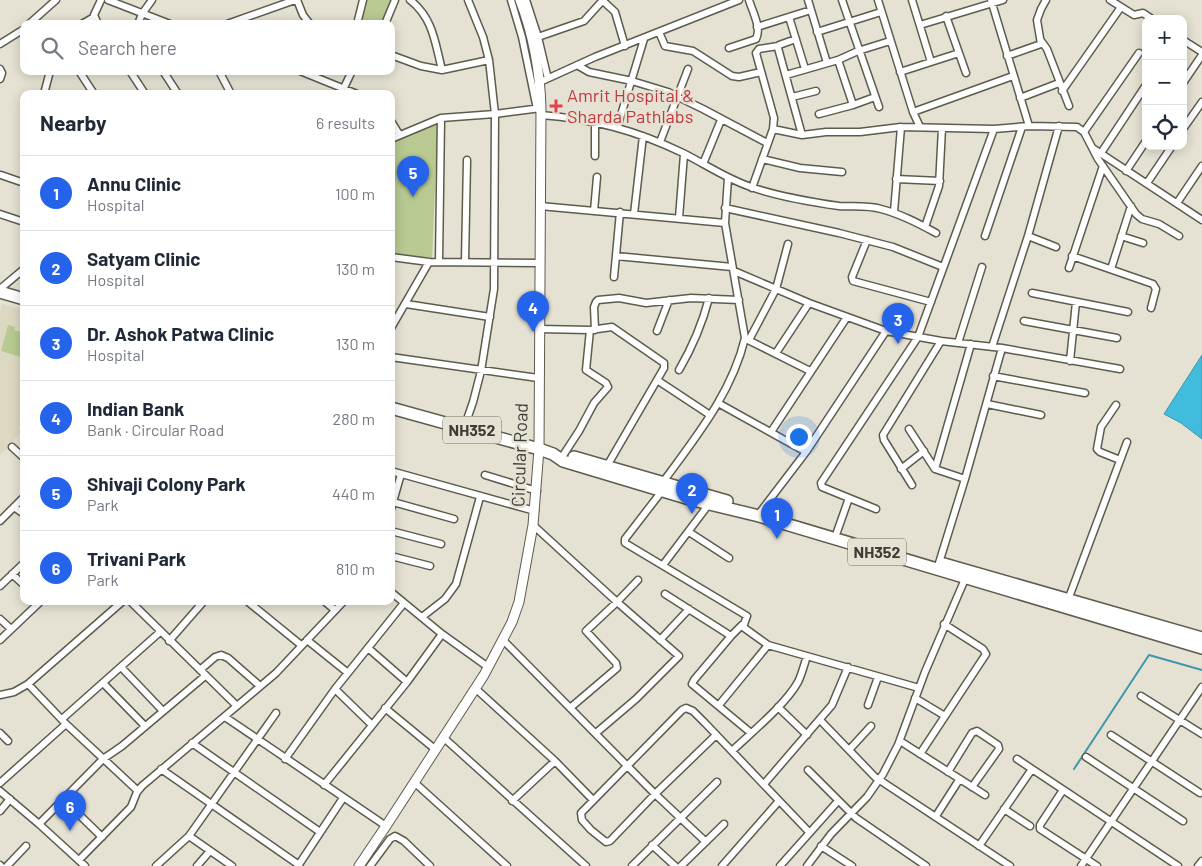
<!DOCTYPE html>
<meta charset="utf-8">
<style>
:root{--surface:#fff;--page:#f2f2f3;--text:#1f2937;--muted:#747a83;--line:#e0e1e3;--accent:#2563eb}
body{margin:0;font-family:Barlow,sans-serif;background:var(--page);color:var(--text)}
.controls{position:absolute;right:15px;top:15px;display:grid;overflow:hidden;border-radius:10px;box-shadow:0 2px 12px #0003}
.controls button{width:45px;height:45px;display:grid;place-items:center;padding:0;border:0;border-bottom:1px solid var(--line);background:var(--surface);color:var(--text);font:25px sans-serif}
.you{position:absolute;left:798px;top:436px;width:18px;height:18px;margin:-12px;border:4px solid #fff;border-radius:50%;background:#1a73e8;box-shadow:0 0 0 8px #1a73e833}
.badge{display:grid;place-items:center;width:32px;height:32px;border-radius:50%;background:var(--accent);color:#fff;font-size:16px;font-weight:700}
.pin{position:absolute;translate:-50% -41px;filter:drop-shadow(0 1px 2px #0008)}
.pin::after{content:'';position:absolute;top:26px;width:18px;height:15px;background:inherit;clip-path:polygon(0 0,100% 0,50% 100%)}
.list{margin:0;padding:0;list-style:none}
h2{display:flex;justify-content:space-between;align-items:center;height:65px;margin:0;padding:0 20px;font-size:21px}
h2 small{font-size:16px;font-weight:400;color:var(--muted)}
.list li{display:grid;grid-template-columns:32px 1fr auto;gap:15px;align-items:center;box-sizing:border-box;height:75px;padding:0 20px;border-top:1px solid var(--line)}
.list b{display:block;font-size:19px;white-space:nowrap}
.list p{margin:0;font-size:16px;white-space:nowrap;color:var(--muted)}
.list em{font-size:16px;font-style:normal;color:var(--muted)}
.icon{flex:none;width:28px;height:28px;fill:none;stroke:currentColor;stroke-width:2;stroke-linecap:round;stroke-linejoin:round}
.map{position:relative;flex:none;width:1202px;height:866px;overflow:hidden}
.search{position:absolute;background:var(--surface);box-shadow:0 2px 12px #0003;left:20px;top:20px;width:375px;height:55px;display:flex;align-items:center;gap:12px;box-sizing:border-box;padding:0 18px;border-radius:10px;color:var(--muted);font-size:19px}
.panel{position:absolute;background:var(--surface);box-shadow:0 2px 12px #0003;left:20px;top:90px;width:375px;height:515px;border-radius:10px}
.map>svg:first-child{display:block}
.built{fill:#ddd8c2}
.green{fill:#b8c991}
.water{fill:#42bcdd;stroke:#4096ab}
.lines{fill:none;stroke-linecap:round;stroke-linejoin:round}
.stream{stroke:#4096ab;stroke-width:2}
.street-casing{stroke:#5e5b4e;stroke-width:9}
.secondary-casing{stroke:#5e5b4e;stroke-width:11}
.highway-casing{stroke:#5e5b4e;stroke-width:14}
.street{stroke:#fff;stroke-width:6}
.secondary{stroke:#fff;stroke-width:9}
.highway{stroke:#fff;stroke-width:11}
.health-dot{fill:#e0444e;stroke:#e5e2d3;stroke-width:2}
.labels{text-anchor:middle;stroke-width:5;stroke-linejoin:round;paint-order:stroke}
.shield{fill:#e5e2d3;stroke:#6f6e65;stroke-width:1}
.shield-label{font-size:16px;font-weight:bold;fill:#3d3c36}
.health-label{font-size:18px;fill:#be3a42;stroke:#e5e2d3;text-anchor:start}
.street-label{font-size:18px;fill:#3d3c36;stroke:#e5e2d3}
</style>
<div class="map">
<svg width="1202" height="866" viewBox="0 0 1202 866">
<rect width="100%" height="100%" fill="#e5e2d3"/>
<path class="built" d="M2 304 24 310V422L18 428 21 432 0 455V311Z"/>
<path class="green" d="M364 0H393L383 24H359Z
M438 116 432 259 391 255V140Z
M8 325 15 327 14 330 24 333V358L1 351Z"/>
<path class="water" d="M1202 355V439L1181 423 1164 414Z"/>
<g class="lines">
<path class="stream" d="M1074 769 1149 655 1202 670"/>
<defs>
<path id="street" d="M108 0 170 24
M297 0 303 15 310 24
M410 0C433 18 435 42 442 70
M511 0 522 37 537 109
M526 0 538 37 547 75
M602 0 615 12 625 46
M808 0 827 63
M842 0 879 107
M878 0 913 112 920 127
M912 0 931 62
M991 0 1029 126
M1110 0 1134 15 1143 13 1152 19
M946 16 966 73
M789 17 805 69
M29 24 56 0
M82 24 94 17
M98 24 94 15 101 0
M138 24 142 14 152 0
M227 24 295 0
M357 24 363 0
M385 24 395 0
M920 25 1003 0
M757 27 811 10
M659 32 665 46 693 51 732 76 739 77 761 72
M817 32 881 12
M538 37 584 21 603 0
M796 39 779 45 778 48 802 135
M1183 40 1202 52
M1042 42 1047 49 1069 106
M0 44 24 29
M729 48 756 39C762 28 752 11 749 0
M391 55 421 66 442 70 489 60
M1007 56 1041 44 1037 20 1041 9 1046 0
M838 60 853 105
M577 65 589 72 632 81 668 92 703 109 767 143
M0 69 2 73 0 79
M79 71 94 94
M130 71 145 94
M163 71 178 94
M219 71 231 94
M300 71 357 94
M900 72 959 53
M786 75 838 60 858 51 890 41
M540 82 595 57 739 0
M1183 83 1202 55
M1062 91 1121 7
M44 94 50 71
M341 94 352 71
M792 97 816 91
M1020 98 1059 83
M913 112 1013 76
M819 114 853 105 875 97
M541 115C593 119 635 130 683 153 707 165 728 180 754 188 781 197 811 202 839 206 853 207 867 205 881 209 901 214 918 223 936 233
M391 121 399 134
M595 121V156
M617 128 644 39
M773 129 802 135 826 132H860L901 127 994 129 1029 126 1077 127 1084 132 1098 159 1136 214 1142 219 1159 224 1179 236
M1183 129 1202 102
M1084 132 1139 53
M391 139 441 118 495 114 541 108
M660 142 688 69
M1094 149 1202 220
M1101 153 1146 85
M762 159 800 168 842 172
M703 164 721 120
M1126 171 1146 141
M1 175 24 183
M896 179 940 181
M1147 183 1172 146
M752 188 773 129 774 118 756 53 759 49 778 46
M1177 203 1202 166
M540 206 725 223
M725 208 839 233 893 247 943 267
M594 211 597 177
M894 212 901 127
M0 214 24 222
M634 214 643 136
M679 218 684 154
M925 227 939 186 942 128
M985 236 1022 127
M1028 236 1056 247
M1121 236 1143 243
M867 240 852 277 853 281 931 302
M616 256 732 267
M1072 256 1153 284 1156 289 1151 308
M391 257 429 262 540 263
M439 262 441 118
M465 262 467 160
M1069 268 1103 166
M1111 269 1131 206
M734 271 809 303 886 331 941 341 1002 348 1120 369
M614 277 620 212
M0 289 24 269
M1032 293 1128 312
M406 304 490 317
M1024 321 1117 338
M391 328 429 262
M539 329 590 330 612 327 664 363V368L607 466
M595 330 594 307 596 302 598 300 619 298 646 303 691 298 739 300
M657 331 669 300
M746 339 810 371
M749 340 776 289 788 244
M958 343 982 267
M992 347 1028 236 1059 126
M776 353 809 303
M391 357 538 378
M1070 361 1076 302
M679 370C693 346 702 325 709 298
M993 376 1085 393
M657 380 710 415
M718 403 806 452
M987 404 1041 415
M1116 405 1101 427 1097 449 1100 452 1120 460
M464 428 473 402 481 371 494 289 495 114 489 60 483 37 468 0
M909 429 935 469 965 479
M771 432 847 317
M12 447 24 458
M564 454 579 431 594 403 608 387 606 383 586 370 590 330
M901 469 924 451
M935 469 971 344
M391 471 535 511
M485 475 537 491
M663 482C695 438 732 393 745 338L725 223 728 178
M912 485 884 440 883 435 941 341
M662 491 625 539V543L747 616 743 627 768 645 919 688
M849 498 876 509
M393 502 454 519
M14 507 24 514
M391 509 401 474
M759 516 761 511 806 452 886 331
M0 521 24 497
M533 525 617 602 679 656 636 699 596 733
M391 531 441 544
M689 532 729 558
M837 532 849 498 822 487 821 483 918 337 994 129
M391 556 430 566
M939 563 965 479 1002 348
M663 565 709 504
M12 574 24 585
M0 586 24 563
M391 592 442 634 488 667
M665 594 731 636
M1068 600 1127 442
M130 601 237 706
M247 601 301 645
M324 601 335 610
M422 617 445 599 456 584 480 497
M0 619 11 629
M742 625 731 636 694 680 692 684 751 733
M0 640 41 601
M307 640 348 673
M503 640 655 794 706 842
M660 640 689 609
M169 641 204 601
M368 648 407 682
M121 667 162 710
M200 670 215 657 221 655 228 658 260 686
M103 683 145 726
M28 684 66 724 138 791
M475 688 555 761 593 800
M335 689 372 725
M0 695 14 692 28 684 123 601
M1141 696 1202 734
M915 698 945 716
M719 705 768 645
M868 705 878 677
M778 707 807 735
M385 708 436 750
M570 708 617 668 616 663 586 631 617 602 638 580
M225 717 386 826
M62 719 160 632
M820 720 875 777 1010 866
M0 733 8 741
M716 735 655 794 610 841 606 842 591 830 582 820 581 813 682 710 686 708 693 711 705 723 809 832
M1111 735 1200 793
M444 738 586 866
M900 741 985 795
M192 743 320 832
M849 750 871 726
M732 751C751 733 786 704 798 682 802 674 804 665 807 656
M920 754 986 654 983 649 944 624
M1086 757 1183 821
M285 759 335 689 404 603
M1017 759 1178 866
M161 769 299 865
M808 770 856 818 926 866
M948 772 972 733 977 731 998 745 999 749 972 787
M414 782 507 866
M0 783 66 724
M764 784 832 705 848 667
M324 785 407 682 442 634
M1063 790 1040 825V829L1097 866
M0 791 39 824 85 866
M63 799 102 837
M512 801 555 761
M1004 809 1030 826
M0 811 10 799
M936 816 959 780
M39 824 103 759 122 746 205 676
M189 836 232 866
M652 845 675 866
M821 846 852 866
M979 846 1032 769
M79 860 131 807 137 792 142 786 276 673 344 601
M0 865 1 866
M7 866 26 846
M156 866 189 836 276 713
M197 866 210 851
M298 866 343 798
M370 866 390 839 395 836 404 841 430 866
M632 866 717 782
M681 866 724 824
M722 866 779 801
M780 866 838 801
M807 866 831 834 867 797 883 774 898 745 925 672 965 579
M1081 866 1202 687
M1198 866 1202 861"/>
<path id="secondary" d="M359 866 386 826 484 675 512 622 519 602 533 525 539 449 541 108C540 72 533 34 520 0"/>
<path id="highway" d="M0 292 24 299
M391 408 539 449 553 454 563 461 693 500 759 516 1202 648
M574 457 727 501
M944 564 1202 638"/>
</defs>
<use href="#street" class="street-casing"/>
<use href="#secondary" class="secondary-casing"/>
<use href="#highway" class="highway-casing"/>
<use href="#street" class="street"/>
<use href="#secondary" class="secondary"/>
<use href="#highway" class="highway"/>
</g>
<path class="health-dot" d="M553.5 98.5h5v5h5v5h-5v5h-5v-5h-5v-5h5z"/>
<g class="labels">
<g class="shield">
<rect x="443" y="416.5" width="58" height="27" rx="4"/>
<rect x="848" y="538.5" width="58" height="27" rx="4"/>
</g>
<g class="shield-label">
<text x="472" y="436">NH352</text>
<text x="877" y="558">NH352</text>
</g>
<g class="health-label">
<text x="567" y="102">Amrit Hospital &amp;<tspan x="567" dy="21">Sharda Pathlabs</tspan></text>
</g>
<g class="street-label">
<text transform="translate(520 455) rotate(-88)" y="6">Circular Road</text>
</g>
</g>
</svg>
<div class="controls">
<button>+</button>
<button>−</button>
<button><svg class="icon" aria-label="locate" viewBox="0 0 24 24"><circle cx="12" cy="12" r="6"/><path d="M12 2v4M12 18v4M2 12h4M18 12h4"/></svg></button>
</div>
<div class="you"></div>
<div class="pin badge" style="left:777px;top:539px">1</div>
<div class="pin badge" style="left:692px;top:514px">2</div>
<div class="pin badge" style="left:898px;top:344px">3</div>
<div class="pin badge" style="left:533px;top:332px">4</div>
<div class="pin badge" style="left:413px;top:197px">5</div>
<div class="pin badge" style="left:70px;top:831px">6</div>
<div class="search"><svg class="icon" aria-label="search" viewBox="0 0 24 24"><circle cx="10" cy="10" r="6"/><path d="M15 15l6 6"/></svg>Search here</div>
<section class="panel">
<h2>Nearby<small>6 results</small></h2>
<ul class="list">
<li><span class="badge">1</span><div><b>Annu Clinic</b><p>Hospital</p></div><em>100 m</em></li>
<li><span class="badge">2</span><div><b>Satyam Clinic</b><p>Hospital</p></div><em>130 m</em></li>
<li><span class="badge">3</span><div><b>Dr. Ashok Patwa Clinic</b><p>Hospital</p></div><em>130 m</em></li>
<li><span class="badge">4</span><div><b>Indian Bank</b><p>Bank · Circular Road</p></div><em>280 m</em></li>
<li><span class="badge">5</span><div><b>Shivaji Colony Park</b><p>Park</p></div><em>440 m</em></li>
<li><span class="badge">6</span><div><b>Trivani Park</b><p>Park</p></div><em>810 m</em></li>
</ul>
</section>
</div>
